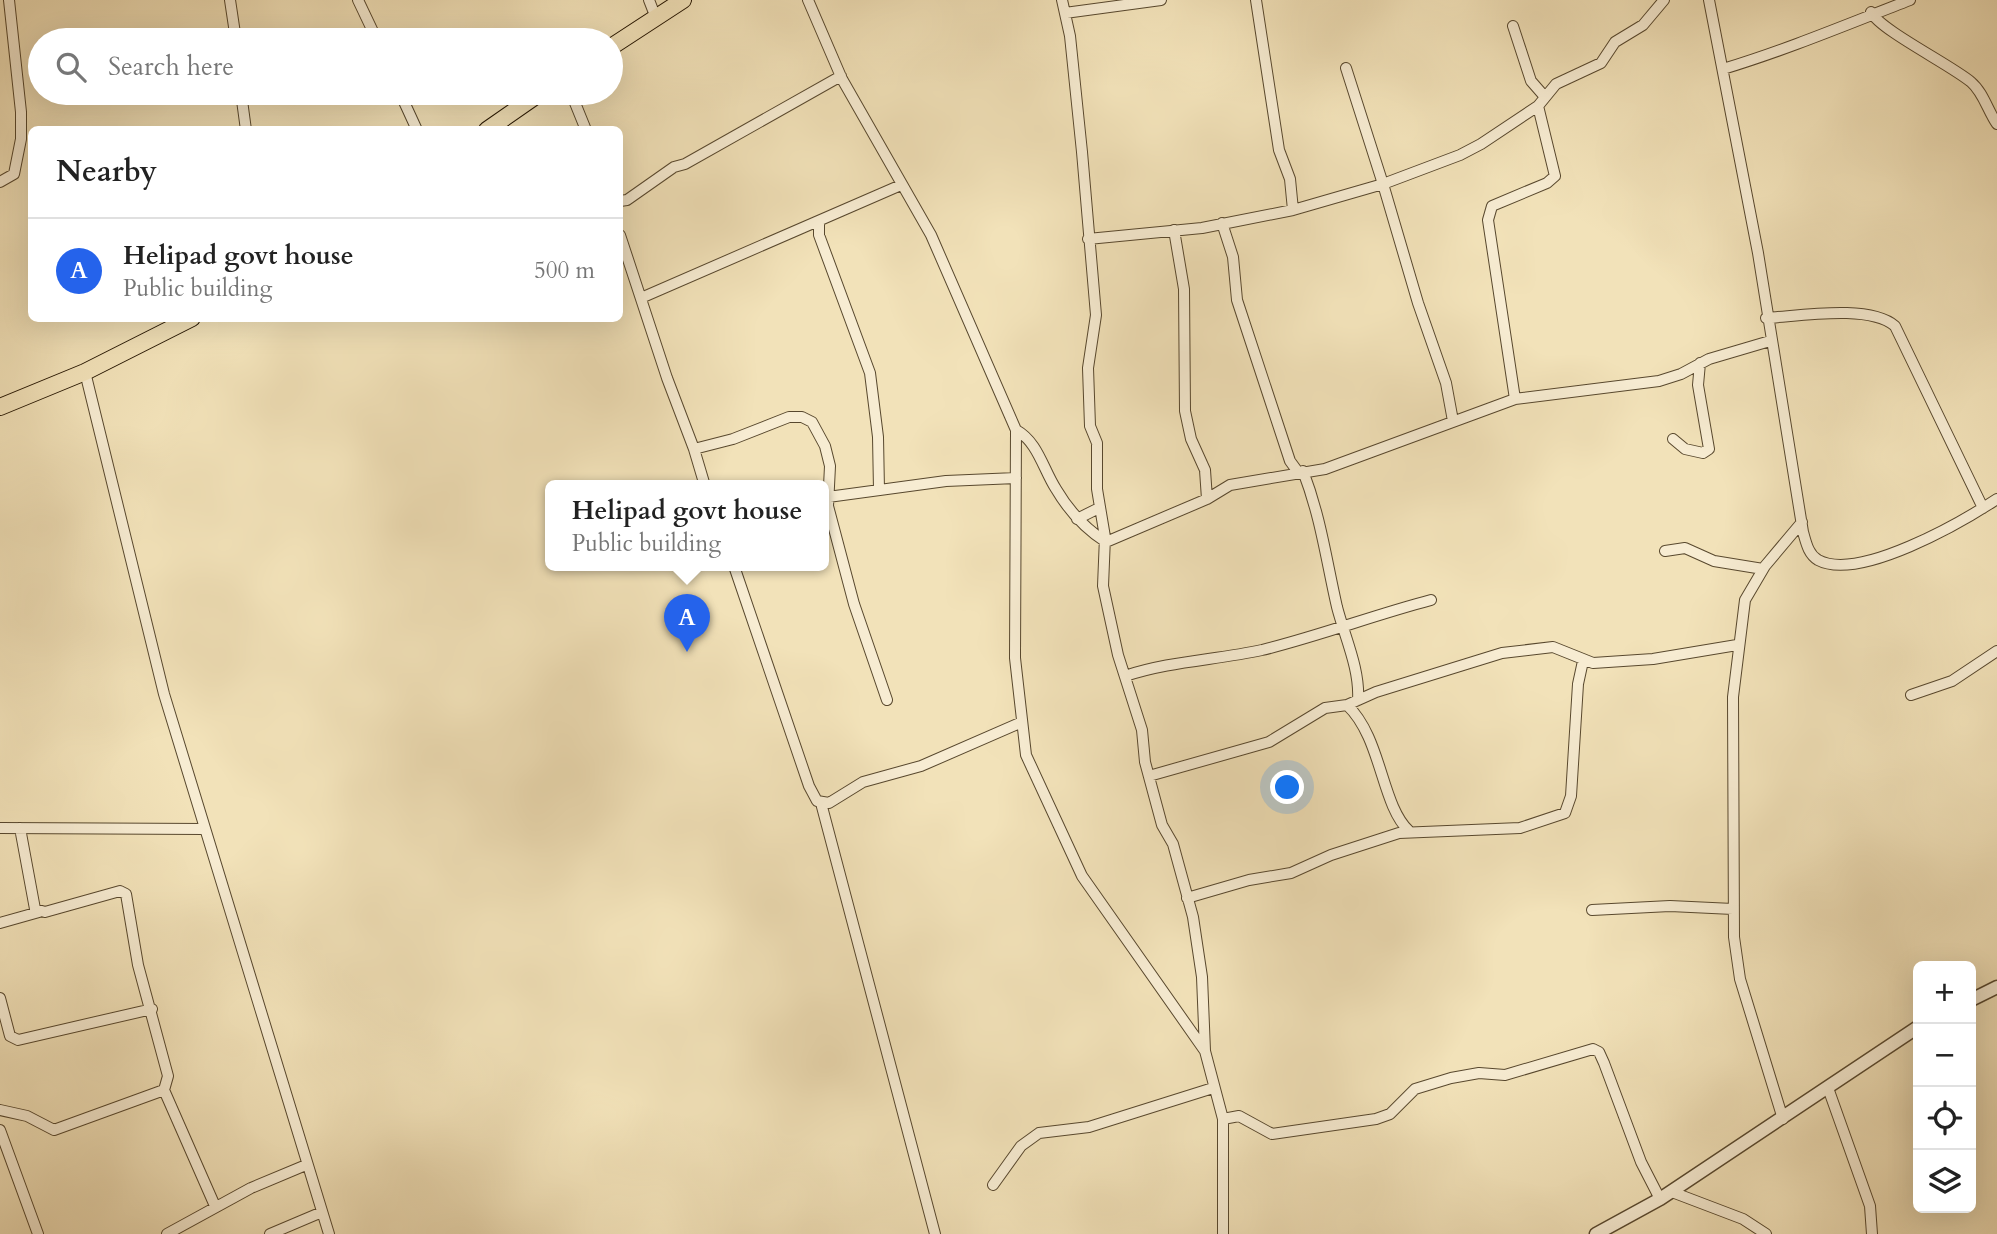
<!DOCTYPE html>
<meta charset="utf-8">
<style>
:root{--surface:#fff;--page:#f2f2f2;--text:#222;--muted:#767676;--line:#e0e0e0;--accent:#2563eb}
body{margin:0;font-family:Cardo,serif;background:var(--page);color:var(--text)}
.controls{position:absolute;right:21px;bottom:21px;display:grid;overflow:hidden;border-radius:10px;box-shadow:0 7px 28px #0002}
.controls button{width:63px;height:63px;display:grid;place-items:center;padding:0;border:0;border-bottom:2px solid var(--line);background:var(--surface);color:var(--text);font:35px sans-serif}
.you{position:absolute;left:1288px;top:788px;width:24px;height:24px;margin:-18px;border:5px solid #fff;border-radius:50%;background:#1a73e8;box-shadow:0 0 0 10px #1a73e833}
.badge{display:grid;place-items:center;width:46px;height:46px;border-radius:50%;background:var(--accent);color:#fff;font-size:23px;font-weight:700}
.pin{position:absolute;translate:-50% -58px;filter:drop-shadow(0 2px 4px #0008)}
.pin::after{content:'';position:absolute;top:37px;width:24px;height:21px;background:inherit;clip-path:polygon(0 0,100% 0,50% 100%)}
.popup{position:absolute;left:545px;top:480px;width:284px;height:91px;box-sizing:border-box;display:grid;place-content:center;border-radius:10px;background:var(--surface);filter:drop-shadow(0 2px 5px #0005);font-size:23px;white-space:nowrap;color:var(--muted)}
.popup b{font-size:26px;color:var(--text)}
.popup::after{content:'';position:absolute;left:50%;top:100%;margin-left:-14px;border:14px solid transparent;border-top-color:var(--surface)}
.list{margin:0;padding:0;list-style:none}
h2{display:flex;justify-content:space-between;align-items:center;height:91px;margin:0;padding:0 28px;font-size:30px}
h2 small{font-size:23px;font-weight:400;color:var(--muted)}
.list li{display:grid;grid-template-columns:46px 1fr auto;gap:21px;align-items:center;box-sizing:border-box;height:105px;padding:0 28px;border-top:2px solid var(--line)}
.list b{display:block;font-size:26px;white-space:nowrap}
.list p{margin:0;font-size:23px;white-space:nowrap;color:var(--muted)}
.list em{font-size:23px;font-style:normal;color:var(--muted)}
.icon{flex:none;width:38px;height:38px;fill:none;stroke:currentColor;stroke-width:2;stroke-linecap:round;stroke-linejoin:round}
.map{position:relative;flex:none;width:1997px;height:1234px;overflow:hidden}
.search{position:absolute;background:var(--surface);box-shadow:0 7px 28px #0002;left:28px;top:28px;width:595px;height:77px;display:flex;align-items:center;gap:18px;box-sizing:border-box;padding:0 24px;border-radius:38px;color:var(--muted);font-size:26px}
.panel{position:absolute;background:var(--surface);box-shadow:0 7px 28px #0002;left:28px;top:126px;width:595px;height:196px;border-radius:10px}
.map>svg:first-child{display:block}
.lines{fill:none;stroke-linecap:round;stroke-linejoin:round}
.minor-casing{stroke:#58482e;stroke-width:12}
.tertiary-casing{stroke:#58482e;stroke-width:15}
.primary-casing{stroke:#251500;stroke-width:18}
.minor{stroke:#f7ecd2;stroke-width:10}
.tertiary{stroke:#f7ecd2;stroke-width:12}
.primary{stroke:#f2e2b9;stroke-width:16}
</style>
<div class="map">
<svg width="1997" height="1234" viewBox="0 0 1997 1234">
<rect width="100%" height="100%" fill="#f2e2b9"/>
<filter id="stains"><feTurbulence type="fractalNoise" baseFrequency=".00286" numOctaves="4"/><feColorMatrix values="0 0 0 0 .2 0 0 0 0 .09 0 0 0 0 .02 0 0 0 .5 -.17"/></filter>
<radialGradient id="worn" r=".72"><stop offset=".6" stop-color="#630" stop-opacity="0"/><stop offset="1" stop-color="#630" stop-opacity=".3"/></radialGradient>
<g class="lines">
<defs>
<path id="minor" d="M230 0 236 40
M358 0 377 40
M649 0 656 18
M808 0 842 79 931 235 1016 430 1015 658 1026 755 1082 876 1205 1051
M1062 0 1070 36 1082 152 1096 315 1088 368 1090 426 1097 443V489L1105 537 1103 586 1118 655 1142 730 1145 762 1162 825 1173 844 1193 917 1202 977 1205 1051 1223 1119V1234
M1256 0 1279 150 1290 179 1293 210
M1709 0 1758 253 1803 532C1806 542 1808 554 1818 560 1859 582 1962 522 1997 499
M1871 12C1880 30 1951 65 1971 82 1983 92 1988 111 1997 124
M1065 13 1161 0
M1513 26 1531 81 1545 97
M1346 68 1383 184 1460 155 1481 144 1538 106 1556 84 1601 63 1615 42 1643 25 1664 0
M1723 69C1786 50 1848 24 1910 0
M241 93 246 130
M400 93 417 130
M571 93 586 130
M1538 106 1555 176 1547 183 1492 206 1488 220 1515 399 1659 381 1681 374 1709 359 1770 341
M0 182 14 174 21 139V112L9 0
M620 201 627 200 674 167 685 164 841 76
M819 221V235L870 373 878 437 879 490
M1222 223 1233 257 1237 300 1290 461 1298 472
M1174 230 1184 289 1185 411 1191 439 1205 470 1207 499
M620 235 667 378 694 449 733 439 789 417H802L812 422 825 446 830 466 828 506 854 604 887 700
M1088 239 1202 228 1293 210 1383 184 1418 303 1446 383 1453 421
M641 298 901 185
M1766 318C1800 316 1869 304 1895 326L1983 508
M85 372 164 694 329 1234
M1016 430C1038 442 1043 469 1056 489 1069 511 1084 528 1106 542L1207 499 1230 485 1325 469 1515 399
M1673 439 1685 449 1703 453 1709 449 1698 385 1700 363
M694 449 705 486
M1303 471C1321 518 1326 559 1337 607 1345 638 1360 669 1358 700
M828 497 946 481 1016 478
M1077 519 1099 508
M1665 551 1685 548 1714 561 1763 569
M734 566 809 786 817 801 829 803 863 782 921 766 1022 722
M1125 676C1170 661 1216 660 1262 650 1319 636 1374 615 1431 600
M1911 695 1952 681 1997 651
M1347 705C1382 738 1381 805 1409 831
M1149 776 1269 742 1325 708 1347 705 1376 692 1502 653 1553 647 1593 663 1653 659 1737 645
M821 803 935 1234
M0 828 205 829
M1187 898 1249 880 1291 873 1331 855 1399 833 1520 828 1565 813 1571 796 1578 684 1583 661
M1592 910 1670 906 1733 909
M0 923 39 912
M0 998 10 1036 18 1040 152 1009
M1828 1088 1870 1206 1872 1234
M164 1090 215 1206
M0 1110 27 1116 54 1130 164 1090 168 1076 138 965 126 894 120 891 45 912 35 909 20 828
M1223 1119 1239 1116 1272 1134 1376 1119 1390 1114 1415 1089 1451 1078 1479 1073 1505 1075 1593 1049 1599 1052 1604 1063 1641 1162 1660 1199
M1783 1119 1740 979 1734 937 1733 697 1745 600 1765 566 1802 522
M0 1130 38 1234
M993 1185 1021 1146 1039 1133 1089 1127 1213 1088
M1672 1192 1743 1219 1766 1234
M167 1234 251 1188 306 1165
M270 1234 322 1212"/>
<path id="tertiary" d="M1971 1000 1997 987
M1596 1234 1660 1199 1918 1027"/>
<path id="primary" d="M611 47 683 0
M487 130 540 93
M0 407 85 372 192 318"/>
</defs>
<use href="#minor" class="minor-casing"/>
<use href="#tertiary" class="tertiary-casing"/>
<use href="#primary" class="primary-casing"/>
<use href="#minor" class="minor"/>
<use href="#tertiary" class="tertiary"/>
<use href="#primary" class="primary"/>
</g>
<rect width="100%" height="100%" filter="url(#stains)"/>
<rect width="100%" height="100%" fill="url(#worn)"/>
</svg>
<div class="controls">
<button>+</button>
<button>−</button>
<button><svg class="icon" aria-label="locate" viewBox="0 0 24 24"><circle cx="12" cy="12" r="6"/><path d="M12 2v4M12 18v4M2 12h4M18 12h4"/></svg></button>
<button><svg class="icon" aria-label="layers" viewBox="0 0 24 24"><path d="M12 4l9 5-9 5-9-5zM3 14l9 5 9-5"/></svg></button>
</div>
<div class="you"></div>
<div class="pin badge" style="left:687px;top:652px">A</div>
<div class="popup"><b>Helipad govt house</b>Public building</div>
<div class="search"><svg class="icon" aria-label="search" viewBox="0 0 24 24"><circle cx="10" cy="10" r="6"/><path d="M15 15l6 6"/></svg>Search here</div>
<section class="panel">
<h2>Nearby<small></small></h2>
<ul class="list">
<li><span class="badge">A</span><div><b>Helipad govt house</b><p>Public building</p></div><em>500 m</em></li>
</ul>
</section>
</div>
